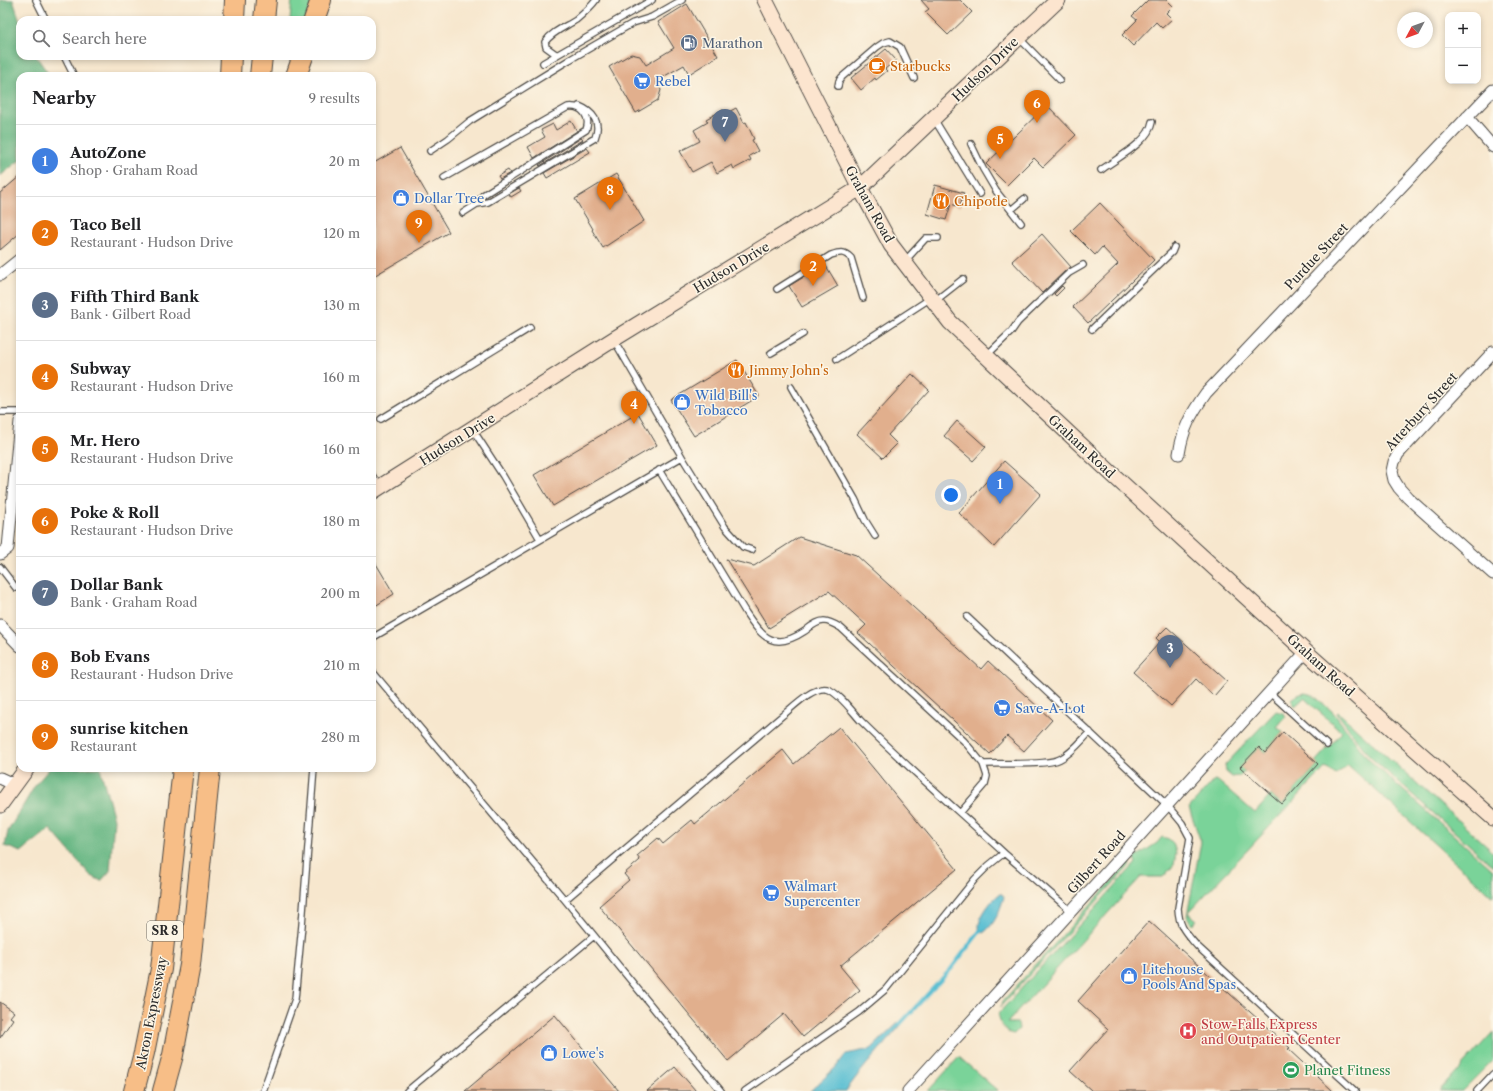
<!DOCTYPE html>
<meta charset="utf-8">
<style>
:root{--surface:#fff;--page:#f6f6f6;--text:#202124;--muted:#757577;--line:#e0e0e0;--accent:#0b8043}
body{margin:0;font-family:"Libre Caslon Text",serif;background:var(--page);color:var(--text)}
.controls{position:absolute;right:12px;top:12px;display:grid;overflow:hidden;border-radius:8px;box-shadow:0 2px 6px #0003}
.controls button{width:36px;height:36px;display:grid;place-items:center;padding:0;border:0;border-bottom:1px solid var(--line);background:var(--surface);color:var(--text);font:20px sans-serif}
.compass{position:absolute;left:1397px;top:12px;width:36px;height:36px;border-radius:50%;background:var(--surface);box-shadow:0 2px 6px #0003;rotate:229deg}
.you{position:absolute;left:951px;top:495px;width:14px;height:14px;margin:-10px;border:3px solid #fff;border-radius:50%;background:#1a73e8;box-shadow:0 0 0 6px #1a73e833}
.badge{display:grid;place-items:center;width:26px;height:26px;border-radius:50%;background:var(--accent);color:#fff;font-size:13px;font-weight:700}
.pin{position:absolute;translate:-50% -33px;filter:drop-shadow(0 1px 2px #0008)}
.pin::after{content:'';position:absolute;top:21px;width:14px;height:12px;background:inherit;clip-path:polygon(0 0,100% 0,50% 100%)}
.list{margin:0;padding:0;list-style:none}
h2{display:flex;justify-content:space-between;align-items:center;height:52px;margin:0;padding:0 16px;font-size:17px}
h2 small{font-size:13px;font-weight:400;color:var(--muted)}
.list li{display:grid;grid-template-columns:26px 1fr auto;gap:12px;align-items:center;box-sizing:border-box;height:72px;padding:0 16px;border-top:1px solid var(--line)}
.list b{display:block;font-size:15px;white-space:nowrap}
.list p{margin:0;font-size:13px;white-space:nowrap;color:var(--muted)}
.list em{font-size:13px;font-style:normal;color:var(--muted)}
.icon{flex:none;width:22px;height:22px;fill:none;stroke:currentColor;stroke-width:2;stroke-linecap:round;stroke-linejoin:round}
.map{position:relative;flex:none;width:1493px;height:1091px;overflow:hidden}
.search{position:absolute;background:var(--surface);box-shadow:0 2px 6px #0003;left:16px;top:16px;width:360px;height:44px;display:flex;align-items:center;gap:10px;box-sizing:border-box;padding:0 14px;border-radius:12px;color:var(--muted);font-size:15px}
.panel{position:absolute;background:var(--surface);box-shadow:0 2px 6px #0003;left:16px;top:72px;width:360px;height:700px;border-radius:12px}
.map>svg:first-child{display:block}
.green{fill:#7ad399;stroke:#527f62}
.forest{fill:#63b581;stroke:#477056}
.water{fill:#55bdd2;stroke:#40747e}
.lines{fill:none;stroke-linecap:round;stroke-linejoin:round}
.stream{stroke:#55bdd2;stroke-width:4}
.building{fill:#e1af8d}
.lane-casing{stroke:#4a4743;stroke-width:8}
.street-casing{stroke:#4a4743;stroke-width:13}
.secondary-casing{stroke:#4a4743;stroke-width:17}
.highway-casing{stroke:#4a4743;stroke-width:22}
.lane{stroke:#fff;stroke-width:5.5}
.street{stroke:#fff;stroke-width:11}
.secondary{stroke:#fce5cf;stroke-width:15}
.highway{stroke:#f7be87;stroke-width:20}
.labels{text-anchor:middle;stroke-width:3;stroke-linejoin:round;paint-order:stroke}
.shield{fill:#fcf5e5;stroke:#6a6863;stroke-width:1}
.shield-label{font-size:12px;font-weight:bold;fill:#2b2b2b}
.service-label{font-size:13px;fill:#4e5e75;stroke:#fcf5e5;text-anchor:start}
.food-label{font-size:13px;fill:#c56008;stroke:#fcf5e5;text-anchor:start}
.street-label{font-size:13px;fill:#2b2b2b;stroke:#fcf5e5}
.shop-label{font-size:13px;fill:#366cbe;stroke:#fcf5e5;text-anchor:start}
.health-label{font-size:13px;fill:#be3a42;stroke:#fcf5e5;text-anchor:start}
.leisure-label{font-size:13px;fill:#27864d;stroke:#fcf5e5;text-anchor:start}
</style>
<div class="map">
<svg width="1493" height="1091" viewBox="0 0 1493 1091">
<rect width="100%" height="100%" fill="#fcf5e5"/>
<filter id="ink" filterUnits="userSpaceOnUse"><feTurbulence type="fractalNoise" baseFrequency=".025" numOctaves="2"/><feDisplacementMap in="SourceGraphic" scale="8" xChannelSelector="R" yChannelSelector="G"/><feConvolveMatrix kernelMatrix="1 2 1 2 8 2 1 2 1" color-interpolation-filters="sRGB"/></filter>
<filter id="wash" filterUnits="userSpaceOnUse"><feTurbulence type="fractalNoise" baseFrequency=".012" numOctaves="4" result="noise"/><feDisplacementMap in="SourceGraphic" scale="16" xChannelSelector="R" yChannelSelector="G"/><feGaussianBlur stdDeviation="0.9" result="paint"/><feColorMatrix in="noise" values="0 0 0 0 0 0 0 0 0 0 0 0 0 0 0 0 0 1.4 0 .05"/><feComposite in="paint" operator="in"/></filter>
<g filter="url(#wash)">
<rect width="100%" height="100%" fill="#f7e7ce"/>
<path class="green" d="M292 0H313L305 20H290Z
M1305 693 1313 695 1333 712 1368 759 1493 870V897L1348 765 1336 774 1325 768 1188 913 1197 920 1192 925 1187 916 1201 842 1189 808 1214 780 1218 781 1255 813 1271 795 1282 804 1318 764 1315 762 1342 732 1304 698 1295 706 1291 699 1297 695Z
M1276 711 1283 713 1286 716 1277 727 1283 732 1265 753 1259 747 1241 767 1245 771 1239 776 1232 777 1226 772 1225 765Z
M1338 712 1493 852V866L1370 757 1337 713Z
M1162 837 1169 839 1173 843 1176 853 1174 865 1163 877H1141L1007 1023H1018L1019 1029 1014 1034C1004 1033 1001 1024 998 1014L1136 863 1134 858 1157 843Z
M1129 862 1131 864 1000 1007 1002 1002Z
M1493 1032V1060L1462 1091H1439Z
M959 1057 998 1091H928Z"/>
<path class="forest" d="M0 0H13L20 21V56H36L50 76H20V160L0 176Z
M50 768H100L114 819 110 871 101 881 90 875 50 829 21 852 5 846 8 831 36 784Z"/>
<path class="water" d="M1000 894H1002L1004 897C1000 910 995 925 983 933 970 927 992 898 1000 894Z
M898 1023 901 1025C882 1047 862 1068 846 1091H810L835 1068 846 1054 871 1049Z"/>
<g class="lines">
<path class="stream" d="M900 1024 951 969 980 931"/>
</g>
<g id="blocks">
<path class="building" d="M921 0H960L972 12 948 35 925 12 929 9Z
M1148 0H1167L1173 6 1166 13 1172 19 1162 28 1156 22 1133 46 1122 35 1137 20 1132 16Z
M687 4 718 56 689 74 684 65 656 81 661 90 658 100 636 113 609 67 631 54 640 56 646 65 674 48 658 22Z
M886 49 896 60 885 69 887 71 876 80 875 78 861 90 851 78Z
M1047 105 1076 135 1043 167 1034 158 1007 185 986 164Z
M736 108 744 123 746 122 754 139 752 140 758 151 749 156 751 160 734 169 732 165 717 173 711 162 692 172 680 151 700 141 694 130 708 122 706 119 723 110 725 114Z
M571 121 577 131 534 158 528 147 545 137 541 130 553 124 556 130Z
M581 138 583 140 540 166 539 165Z
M400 148 449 232 372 277V164Z
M587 148 590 152 547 178 544 173Z
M508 170 510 173 500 179 498 176Z
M616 174 644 221 603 248 592 230 593 229 575 199Z
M20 176V233L0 250V193Z
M935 185 964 193 960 207 951 204 946 220 927 214Z
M519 188 521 191 511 197 509 194Z
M1100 203 1154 260 1088 323 1073 307 1118 264 1102 247 1095 255 1071 231Z
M1042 234 1071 267 1066 270 1042 293 1012 261Z
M825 264 838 286 802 307 789 286Z
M1062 286 1064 288 1056 296 1054 294Z
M737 360 759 396 694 436 671 400Z
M912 374 929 390 888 435 897 444 883 458 857 434Z
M638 413 657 445 553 506 534 475Z
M957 421 986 447 973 461 944 436Z
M1004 461 1041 494 994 547 959 513Z
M799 537 856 555 981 669 988 661 1052 720 1024 751 1007 736 990 754 858 633 866 625 829 591 769 628 726 559 754 566Z
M372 557 394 594 372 608Z
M1167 627 1227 681 1214 696 1196 679 1171 706 1133 672 1160 642 1156 638Z
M839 727 957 869 840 966 860 990 803 1037 784 1014 728 1061 599 906 629 880 624 874 640 860 637 856 658 838 663 844 692 820 695 824 783 750 794 764Z
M1283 732 1318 764 1282 804 1240 767 1259 747 1265 753Z
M1149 921 1290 1048 1288 1049 1333 1091H1092L1070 1071 1108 1029 1078 1001Z
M0 1002 14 1012 10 1017 13 1019 0 1038Z
M555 1015 619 1091H465Z
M675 1067 696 1091H647Z"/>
</g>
</g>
<g filter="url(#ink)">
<use href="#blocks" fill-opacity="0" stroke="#4a4743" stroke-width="1"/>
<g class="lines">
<defs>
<path id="lane" d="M36 0 46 20
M1018 37 1060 80
M557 55 546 47 545 42C553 31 565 27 576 20 583 14 591 7 596 0
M64 56 74 76
M543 63 652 0
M838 86 839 81 842 77 877 47 883 43 890 41 900 47 914 78
M934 119 980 194
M971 144 983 169 996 191 1021 223
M430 151 448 139 470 121 569 60 633 23 652 17 682 0
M1101 170C1117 158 1149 142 1152 122
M444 178 568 107C582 105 591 117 586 130L483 195 477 204 463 213
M477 204 488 202 595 138C601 123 594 112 579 106
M1011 210 1024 199
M904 262 926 238H938
M777 289 831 255C840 252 844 251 851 258L863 298
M935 301 963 279
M1092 329 1172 252 1174 247
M771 353 803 334
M986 356 1011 332 1018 322 1069 273 1083 265
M837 359 931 298
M791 387 855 499 865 520 875 536
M0 412H20
M381 419 530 328
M473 430 503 476 540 539
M682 457 725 527 743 547 752 550
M659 470 746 613C763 639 775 651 805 631 810 627 817 621 824 621 830 621 836 625 841 628L964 741 983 764 987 776 985 784 960 813
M372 475 379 487
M0 567 16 588H20
M967 617 1167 805 1182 823 1190 838 1178 908C1179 927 1185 932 1197 946L1355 1091
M372 638 682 457 614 340
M372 671 565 900 721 1091
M1270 693 1327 745
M983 764C1000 763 1047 766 1060 759 1072 753 1081 741 1090 732
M565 900 783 715C793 707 813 686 827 689 838 692 852 711 860 720 906 766 956 809 1004 853
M263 1091 295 999 302 925 314 768
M407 1091 594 936
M745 1091 859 1012 886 989 975 879 988 866 1004 853 1071 911
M1477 1091 1493 1074"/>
<path id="street" d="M1467 117 1493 147
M0 275 20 259
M1493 352 1398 454 1394 462 1392 471 1394 480 1399 488 1408 498 1493 574
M1179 454C1183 428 1191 414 1206 393L1493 90
M0 554 8 548 20 421
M0 625 20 646
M0 778 15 785
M908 1091 1306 652"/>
<path id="secondary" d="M765 0 860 188 891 245 950 322 1112 474 1306 652 1493 818
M372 492 614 339 860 188 1058 0
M0 805 27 768"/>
<path id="highway" d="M234 20 235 0
M264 20 266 0
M314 20 321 0
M230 76 231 56
M260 76 262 56
M296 76 303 56
M134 1091 144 1053 161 969 183 768
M163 1091 173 1055 190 965 210 768"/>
</defs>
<use href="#lane" class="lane-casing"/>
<use href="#street" class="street-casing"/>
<use href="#secondary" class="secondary-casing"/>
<use href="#highway" class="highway-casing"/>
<use href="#lane" class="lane"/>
<use href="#street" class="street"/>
<use href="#secondary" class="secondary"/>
<use href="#highway" class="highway"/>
</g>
</g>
<defs>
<symbol id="fuel-disc" viewBox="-11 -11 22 22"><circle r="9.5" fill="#5c6f8a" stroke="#fcf5e5"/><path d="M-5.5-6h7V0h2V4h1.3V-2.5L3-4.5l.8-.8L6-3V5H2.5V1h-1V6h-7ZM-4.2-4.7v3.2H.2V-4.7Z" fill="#fff"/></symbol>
<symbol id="cafe-disc" viewBox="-11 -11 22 22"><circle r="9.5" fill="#e8710a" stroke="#fcf5e5"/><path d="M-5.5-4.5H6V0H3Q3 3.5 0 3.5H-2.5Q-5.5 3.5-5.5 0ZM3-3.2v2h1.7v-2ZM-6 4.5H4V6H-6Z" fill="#fff"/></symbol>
<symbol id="supermarket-disc" viewBox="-11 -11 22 22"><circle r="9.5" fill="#3f7fe0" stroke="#fcf5e5"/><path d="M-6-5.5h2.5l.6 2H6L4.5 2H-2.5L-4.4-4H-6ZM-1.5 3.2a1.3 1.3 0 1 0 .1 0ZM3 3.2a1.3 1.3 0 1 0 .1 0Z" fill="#fff"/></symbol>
<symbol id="shop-disc" viewBox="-11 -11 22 22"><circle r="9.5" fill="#3f7fe0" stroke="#fcf5e5"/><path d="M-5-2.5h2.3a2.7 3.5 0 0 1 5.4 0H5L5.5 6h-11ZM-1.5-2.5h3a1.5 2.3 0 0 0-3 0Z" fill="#fff"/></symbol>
<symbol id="restaurant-disc" viewBox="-11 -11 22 22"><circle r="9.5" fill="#e8710a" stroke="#fcf5e5"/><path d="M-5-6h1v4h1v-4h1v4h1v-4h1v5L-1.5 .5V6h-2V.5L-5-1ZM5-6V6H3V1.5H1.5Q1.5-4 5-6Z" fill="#fff"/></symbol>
<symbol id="hospital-disc" viewBox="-11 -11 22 22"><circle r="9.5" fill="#e0444e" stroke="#fcf5e5"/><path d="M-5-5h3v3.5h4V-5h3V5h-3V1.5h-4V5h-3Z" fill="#fff"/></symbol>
<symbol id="stadium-disc" viewBox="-11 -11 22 22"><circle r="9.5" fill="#2e9e5b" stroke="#fcf5e5"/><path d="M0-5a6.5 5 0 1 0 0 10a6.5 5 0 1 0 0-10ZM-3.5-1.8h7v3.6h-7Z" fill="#fff"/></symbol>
</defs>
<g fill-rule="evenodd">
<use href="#fuel-disc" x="679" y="33" width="20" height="20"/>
<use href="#cafe-disc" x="867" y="56" width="20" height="20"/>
<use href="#supermarket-disc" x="632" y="71" width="20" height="20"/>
<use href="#shop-disc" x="391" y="188" width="20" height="20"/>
<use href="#restaurant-disc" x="931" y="191" width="20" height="20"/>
<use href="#restaurant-disc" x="726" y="360" width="20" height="20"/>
<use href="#shop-disc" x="672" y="392" width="20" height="20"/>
<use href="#supermarket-disc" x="992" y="698" width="20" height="20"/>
<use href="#supermarket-disc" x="761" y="883" width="20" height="20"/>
<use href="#shop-disc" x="1119" y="966" width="20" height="20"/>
<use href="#hospital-disc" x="1178" y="1021" width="20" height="20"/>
<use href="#shop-disc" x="539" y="1043" width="20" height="20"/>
<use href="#stadium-disc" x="1281" y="1060" width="20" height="20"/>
</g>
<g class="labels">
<rect class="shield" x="147" y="921" width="36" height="20" rx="3"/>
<g class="shield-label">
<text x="165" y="935">SR 8</text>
</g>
<g class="service-label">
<text x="702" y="48">Marathon</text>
</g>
<g class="food-label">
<text x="890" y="71">Starbucks</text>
<text x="954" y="206">Chipotle</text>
<text x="749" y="375">Jimmy John's</text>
</g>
<g class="street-label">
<text transform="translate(985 69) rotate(-44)" y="5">Hudson Drive</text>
<text transform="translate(870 204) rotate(61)" y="5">Graham Road</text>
<text transform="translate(1316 256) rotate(-47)" y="5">Purdue Street</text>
<text transform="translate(731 267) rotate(-31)" y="5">Hudson Drive</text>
<text transform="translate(1421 411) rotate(-48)" y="5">Atterbury Street</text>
<text transform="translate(457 439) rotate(-32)" y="5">Hudson Drive</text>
<text transform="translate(1082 446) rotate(43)" y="5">Graham Road</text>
<text transform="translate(1321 665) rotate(42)" y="5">Graham Road</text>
<text transform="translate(1096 862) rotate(-48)" y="5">Gilbert Road</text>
<text transform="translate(151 1013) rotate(-79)" y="5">Akron Expressway</text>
</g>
<g class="shop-label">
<text x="655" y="86">Rebel</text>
<text x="414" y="203">Dollar Tree</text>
<text x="695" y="400">Wild Bill's<tspan x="695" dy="15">Tobacco</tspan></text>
<text x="1015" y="713">Save-A-Lot</text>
<text x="784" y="891">Walmart<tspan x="784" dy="15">Supercenter</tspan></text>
<text x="1142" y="974">Litehouse<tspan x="1142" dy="15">Pools And Spas</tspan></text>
<text x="562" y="1058">Lowe's</text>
</g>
<g class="health-label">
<text x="1201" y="1029">Stow-Falls Express<tspan x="1201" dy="15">and Outpatient Center</tspan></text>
</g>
<g class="leisure-label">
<text x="1304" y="1075">Planet Fitness</text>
</g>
</g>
</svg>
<div class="controls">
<button>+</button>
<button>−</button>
</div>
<svg class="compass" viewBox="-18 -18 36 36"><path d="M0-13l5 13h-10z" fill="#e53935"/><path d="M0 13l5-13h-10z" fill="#757577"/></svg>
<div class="you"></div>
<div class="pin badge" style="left:1000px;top:504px;background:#3f7fe0">1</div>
<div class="pin badge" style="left:813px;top:286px;background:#e8710a">2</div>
<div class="pin badge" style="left:1170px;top:668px;background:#5c6f8a">3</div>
<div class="pin badge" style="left:634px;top:424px;background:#e8710a">4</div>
<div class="pin badge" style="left:1000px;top:159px;background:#e8710a">5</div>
<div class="pin badge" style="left:1037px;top:123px;background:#e8710a">6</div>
<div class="pin badge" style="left:725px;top:142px;background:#5c6f8a">7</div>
<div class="pin badge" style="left:610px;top:210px;background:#e8710a">8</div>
<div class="pin badge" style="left:419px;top:243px;background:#e8710a">9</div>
<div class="search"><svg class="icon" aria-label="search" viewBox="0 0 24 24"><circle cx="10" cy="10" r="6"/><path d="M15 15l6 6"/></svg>Search here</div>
<section class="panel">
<h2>Nearby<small>9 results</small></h2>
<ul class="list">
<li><span class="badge" style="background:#3f7fe0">1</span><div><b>AutoZone</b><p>Shop · Graham Road</p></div><em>20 m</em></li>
<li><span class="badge" style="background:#e8710a">2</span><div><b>Taco Bell</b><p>Restaurant · Hudson Drive</p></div><em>120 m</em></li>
<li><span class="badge" style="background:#5c6f8a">3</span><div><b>Fifth Third Bank</b><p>Bank · Gilbert Road</p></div><em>130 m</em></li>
<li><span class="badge" style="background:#e8710a">4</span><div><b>Subway</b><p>Restaurant · Hudson Drive</p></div><em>160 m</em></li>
<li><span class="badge" style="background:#e8710a">5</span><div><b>Mr. Hero</b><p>Restaurant · Hudson Drive</p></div><em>160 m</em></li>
<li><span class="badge" style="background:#e8710a">6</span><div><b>Poke &amp; Roll</b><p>Restaurant · Hudson Drive</p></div><em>180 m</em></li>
<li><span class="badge" style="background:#5c6f8a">7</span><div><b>Dollar Bank</b><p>Bank · Graham Road</p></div><em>200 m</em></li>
<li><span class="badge" style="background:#e8710a">8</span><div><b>Bob Evans</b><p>Restaurant · Hudson Drive</p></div><em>210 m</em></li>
<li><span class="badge" style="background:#e8710a">9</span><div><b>sunrise kitchen</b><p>Restaurant</p></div><em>280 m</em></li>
</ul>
</section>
</div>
